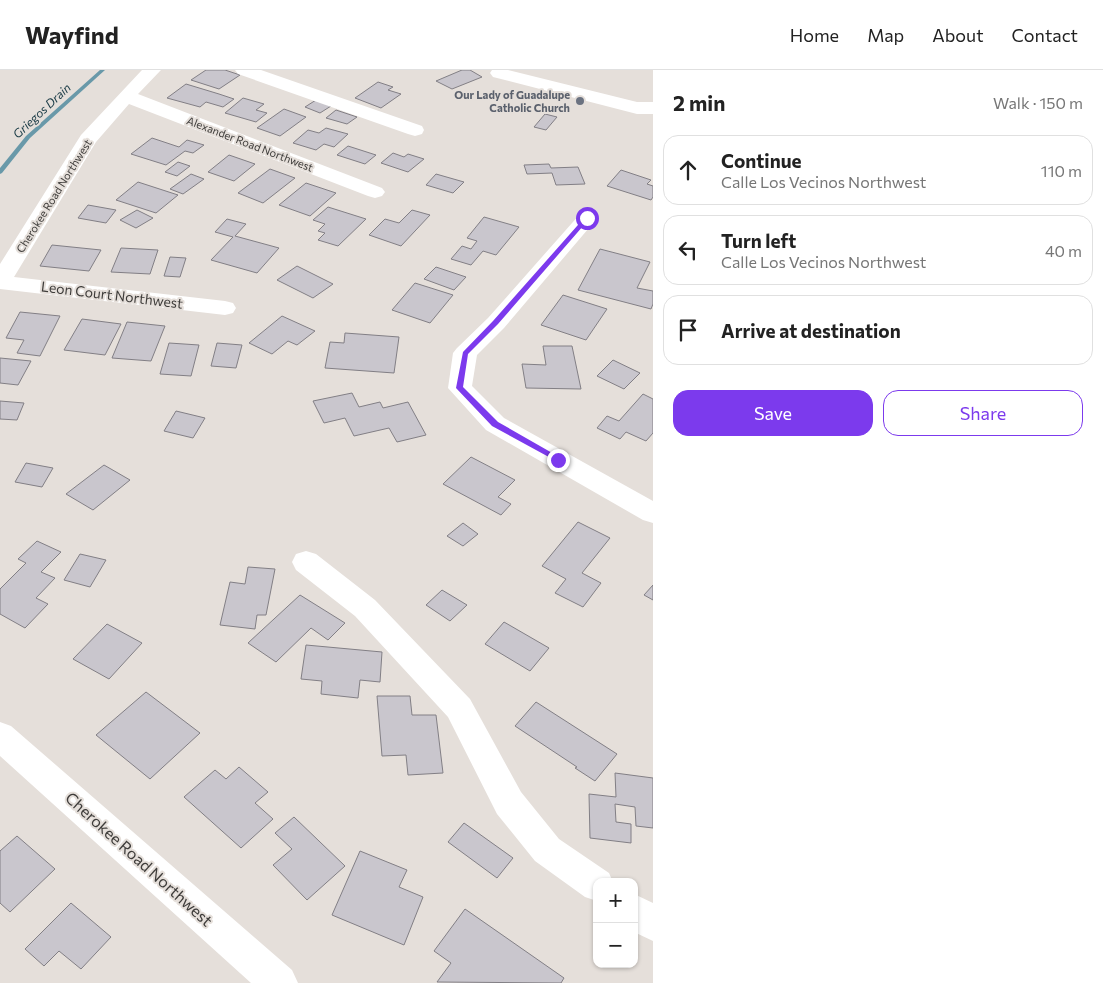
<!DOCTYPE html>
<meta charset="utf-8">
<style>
:root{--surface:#fff;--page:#f2f2f2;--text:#222;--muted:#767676;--line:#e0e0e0;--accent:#7c3aed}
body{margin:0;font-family:Commissioner,sans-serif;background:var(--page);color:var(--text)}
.controls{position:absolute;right:15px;bottom:15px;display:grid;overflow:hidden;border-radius:10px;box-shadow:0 1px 4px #0004}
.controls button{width:45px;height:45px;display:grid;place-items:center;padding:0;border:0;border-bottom:1px solid var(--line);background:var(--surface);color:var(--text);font:25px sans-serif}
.stop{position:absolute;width:15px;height:15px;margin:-11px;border:4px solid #7c3aed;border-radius:50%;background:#fff}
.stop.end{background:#7c3aed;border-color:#fff;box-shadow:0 1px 5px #0008}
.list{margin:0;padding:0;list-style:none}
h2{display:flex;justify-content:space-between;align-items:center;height:65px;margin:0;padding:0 20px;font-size:21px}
h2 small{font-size:16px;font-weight:400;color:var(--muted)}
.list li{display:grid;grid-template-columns:32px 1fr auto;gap:15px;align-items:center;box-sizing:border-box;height:70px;margin:0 10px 10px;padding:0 10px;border:1px solid var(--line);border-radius:15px}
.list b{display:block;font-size:19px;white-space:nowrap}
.list p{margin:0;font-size:16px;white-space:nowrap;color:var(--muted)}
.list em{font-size:16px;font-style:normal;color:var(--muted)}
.actions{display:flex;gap:10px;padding:15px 20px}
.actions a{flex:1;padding:11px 0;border:1px solid var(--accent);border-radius:15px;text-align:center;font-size:18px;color:var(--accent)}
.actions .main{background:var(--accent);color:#fff}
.icon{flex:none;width:28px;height:28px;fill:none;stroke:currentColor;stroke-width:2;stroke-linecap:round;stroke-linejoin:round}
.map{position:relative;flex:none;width:653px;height:913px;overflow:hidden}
header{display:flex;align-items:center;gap:30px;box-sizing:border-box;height:70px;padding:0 25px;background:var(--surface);border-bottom:1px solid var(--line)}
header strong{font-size:24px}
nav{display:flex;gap:28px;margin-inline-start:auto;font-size:18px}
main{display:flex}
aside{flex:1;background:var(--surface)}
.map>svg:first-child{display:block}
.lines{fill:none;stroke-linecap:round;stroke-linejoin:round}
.stream{fill:#6999a9;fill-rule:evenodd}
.building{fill:#c9c6cd;stroke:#827f85}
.minor{fill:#fff;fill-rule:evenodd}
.route{fill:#7c3aed}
.worship-dot{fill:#6b7280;stroke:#e5dfda;stroke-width:2}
.labels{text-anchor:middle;stroke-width:4;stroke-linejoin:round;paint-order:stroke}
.far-worship-label{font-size:11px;font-weight:bold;fill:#5b616d;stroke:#e5dfda;text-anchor:end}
.far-street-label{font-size:11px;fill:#3e3c3a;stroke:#e5dfda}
.far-water-label{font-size:12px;font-style:italic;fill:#193a45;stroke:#e5dfda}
.street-label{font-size:14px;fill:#3e3c3a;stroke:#e5dfda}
.near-street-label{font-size:16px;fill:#3e3c3a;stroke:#e5dfda}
</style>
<header>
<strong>Wayfind</strong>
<nav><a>Home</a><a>Map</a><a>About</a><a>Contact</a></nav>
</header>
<main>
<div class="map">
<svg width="653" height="913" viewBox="0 0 653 913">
<rect width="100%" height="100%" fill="#e5dfda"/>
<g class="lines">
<path class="stream" d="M100 0H105L30 68 2 103 0 104V98L26 66Z"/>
</g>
<path class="building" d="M206 0H225L240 5 219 19 191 10Z
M462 0H470L482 7 452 19 436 11Z
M378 12 393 17 388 20 401 24 381 38 355 28Z
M186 14 219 24 234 29 223 37 206 32 200 37 167 28Z
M243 28 264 34 256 40 267 43 256 52 225 43Z
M316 30 331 36 320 43 305 37Z
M284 39 306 47 280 66 257 58Z
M336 40 357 47 347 54 326 48Z
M545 44 557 47 546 60 534 57Z
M326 58 348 64 334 77 324 74 316 80 293 73 308 60 319 63Z
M152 68 179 77 187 70 204 75 193 83 185 81 166 95 131 84Z
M348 76 376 85 365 94 337 85Z
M393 83 404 87 408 84 424 89 408 102 381 93Z
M229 85 255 94 234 111 208 102Z
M178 92 190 96 177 106 165 102Z
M549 94 551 98 578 97 585 114 556 115 552 103 527 104 524 95Z
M270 99 295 108 263 133 238 123Z
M621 100 651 110 647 114 653 116V127L651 130 607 116Z
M191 104 204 109 183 124 170 119Z
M436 104 464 112 453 123 426 115Z
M138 112 178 125 156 143 116 130Z
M306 113 336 123 310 146 279 135Z
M88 135 116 140 106 153 78 148Z
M328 137 366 149 338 176 318 170 325 163 318 161 325 154 313 150Z
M137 140 153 148 136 158 120 150Z
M412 140 430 145 401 176 369 165 385 149 399 153Z
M484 147 519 157 496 185 483 181 471 195 451 189 462 176 471 179 477 171 467 168Z
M227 149 246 154 235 166 279 178 257 203 211 190 233 167 215 162Z
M52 175 101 180 89 201 40 196Z
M121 178 158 180 150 204 111 202Z
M600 179 650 192 637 218 653 221V234L651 239 578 220Z
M170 187 186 188 180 207 164 206Z
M297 196 333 214 313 228 277 210Z
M436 197 466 207 454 220 424 209Z
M415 213 453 225 430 253 392 240Z
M563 225 607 239 586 270 541 255Z
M20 242 60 246 40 286 17 283 24 270 6 268Z
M282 246 315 261 297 275 288 271 272 284 249 273Z
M82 249 121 254 105 285 64 280Z
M127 252 165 256 151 291 112 288Z
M345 263 399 267 394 303 325 298 330 272 344 273Z
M169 273 199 275 191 306 160 304Z
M217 273 242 275 236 298 211 296Z
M543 276H572L581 319 526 318 522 294 546 295Z
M0 288 31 291 18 315 0 313Z
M613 290 640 303 624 319 597 306Z
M352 323 359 337 380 332 383 338 408 332 426 365 397 372 389 358 354 366 345 348 324 353 313 331Z
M643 324 653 329V363L646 371 626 362 620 369 597 358 607 346 619 351Z
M0 331 24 333 17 350 0 349Z
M176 341 205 348 193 368 164 361Z
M471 387 515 410 498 427 511 434 501 445 443 414Z
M26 393 53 398 42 417 15 412Z
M104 395 130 410 93 440 66 424Z
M578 452 610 468 582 503 601 513 583 537 555 523 566 509 542 496Z
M463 453 478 464 463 476 447 466Z
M37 471 61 482 41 502 55 508 36 528 48 534 25 558 0 544V519L26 493 18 489Z
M80 484 106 490 90 517 64 510Z
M248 497 275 499 266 545H257L255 559 220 555 230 512 245 514Z
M653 515V530L644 525Z
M442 520 467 535 450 551 426 535Z
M300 525 345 553 328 570 311 558 276 592 248 573Z
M504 552 549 578 530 601 485 574Z
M107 554 142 573 109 609 73 589Z
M306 575 382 582 380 612 360 610 358 628 321 624 322 611 301 609Z
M146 622 200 663 150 709 96 665Z
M377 626H410L412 645H436L443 703 408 705 406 685 382 686Z
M536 632 617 684 595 711 575 698 577 697 515 656Z
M239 697 268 722 255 733 273 749 241 778 184 727 215 700 226 709Z
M615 703 653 708V758L636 756 635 737 615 734 616 752 631 754V773L590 768 589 724 616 727Z
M294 747 345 796 307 830 273 795 292 779 275 763Z
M464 753 513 788 497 808 448 772Z
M17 766 55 799 10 842 0 833V781Z
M360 781 407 800 399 817 423 827 404 875 332 845Z
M71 833 111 867 81 899 59 881 44 896 25 879Z
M465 839 564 908 561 913 437 912 451 893 434 881Z"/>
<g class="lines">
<path class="minor" d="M142 0H161L138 24 382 118 385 122 382 126 375 128 368 126 129 34 96 72 14 207 225 231 233 233 236 238 233 243 225 245 0 219V194L81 65Z
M235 0H261L422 56 424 60 422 64 415 66 408 64 238 4Z
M492 0H508L637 32H653V44H637L493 7 490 3Z
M587 142 594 144 597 148 594 152 504 258 477 285 472 316 504 348 653 431V453L643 450 486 360 448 318 453 283 457 278 488 248 580 144Z
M306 481 316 484 375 530 470 629 521 722 559 769 609 803 613 812H597V831L585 827 535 791 497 744 448 647 355 546 296 500 292 492 296 484Z
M0 652 11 656 292 900 298 913H251L0 686Z
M634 824 653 833V871L634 862Z"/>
</g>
<path class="route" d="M585 147 590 148 498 254 468 284 463 317 498 352 561 388V392H558L492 356 456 318 463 282 493 251Z"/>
<circle class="worship-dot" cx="580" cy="31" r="5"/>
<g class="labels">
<g class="far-worship-label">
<text x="570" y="29">Our Lady of Guadalupe<tspan x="570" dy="13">Catholic Church</tspan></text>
</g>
<g class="far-street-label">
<text transform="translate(250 74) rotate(21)" y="4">Alexander Road Northwest</text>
<text transform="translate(54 126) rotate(-58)" y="4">Cherokee Road Northwest</text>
</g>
<g class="far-water-label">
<text transform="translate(42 41) rotate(-43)" y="4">Griegos Drain</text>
</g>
<g class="street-label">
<text transform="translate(112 225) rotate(7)" y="5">Leon Court Northwest</text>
</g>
<g class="near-street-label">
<text transform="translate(139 789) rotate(42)" y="6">Cherokee Road Northwest</text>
</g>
</g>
</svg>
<div class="controls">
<button>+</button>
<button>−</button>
</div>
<div class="stop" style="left:587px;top:148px"></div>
<div class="stop end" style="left:558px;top:390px"></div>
</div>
<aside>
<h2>2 min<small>Walk · 150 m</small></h2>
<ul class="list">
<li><svg class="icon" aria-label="ahead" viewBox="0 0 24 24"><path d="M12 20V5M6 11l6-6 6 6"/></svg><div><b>Continue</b><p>Calle Los Vecinos Northwest</p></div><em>110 m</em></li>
<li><svg class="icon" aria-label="left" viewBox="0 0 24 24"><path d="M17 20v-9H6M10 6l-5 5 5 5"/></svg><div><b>Turn left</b><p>Calle Los Vecinos Northwest</p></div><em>40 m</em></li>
<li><svg class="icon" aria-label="arrive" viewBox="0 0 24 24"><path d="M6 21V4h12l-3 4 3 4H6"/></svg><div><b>Arrive at destination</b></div></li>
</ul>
<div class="actions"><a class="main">Save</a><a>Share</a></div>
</aside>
</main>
